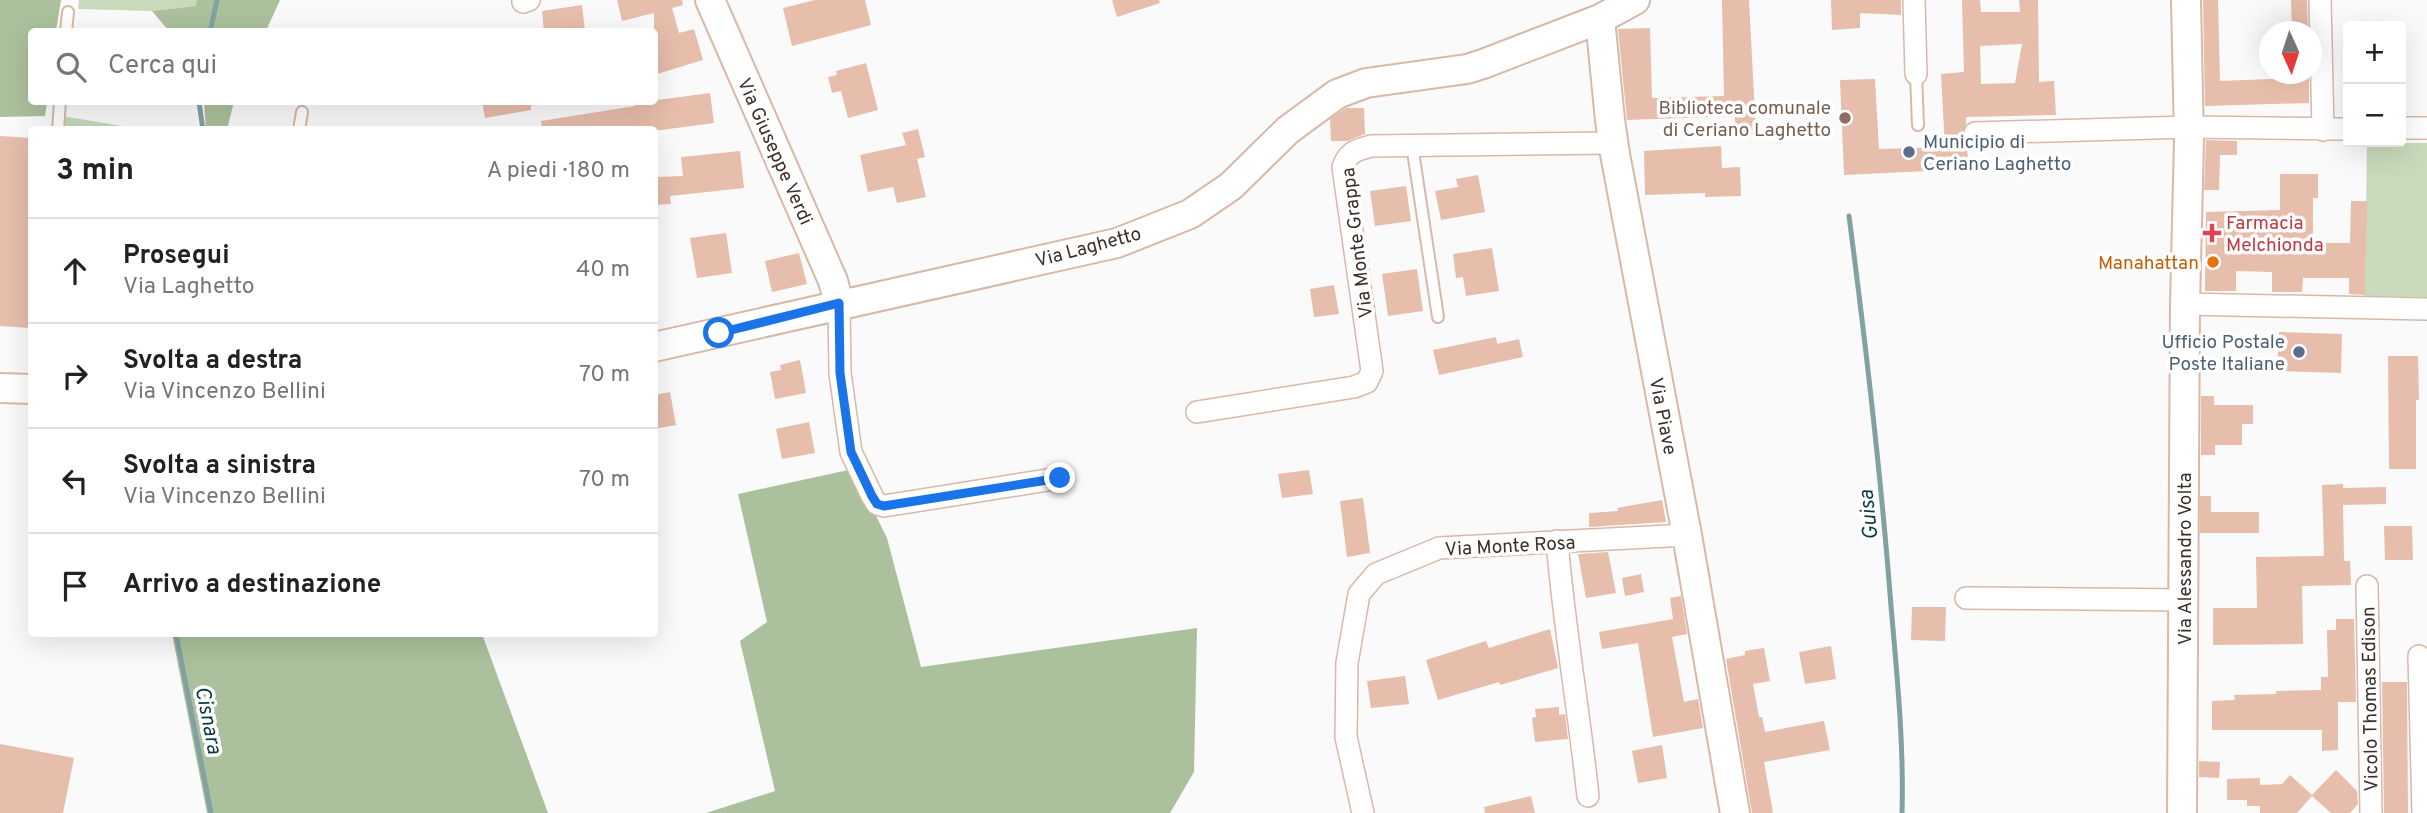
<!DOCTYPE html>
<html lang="it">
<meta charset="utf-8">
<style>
:root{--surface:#fff;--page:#f2f2f2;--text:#222;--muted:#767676;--line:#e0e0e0}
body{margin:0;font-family:Overpass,sans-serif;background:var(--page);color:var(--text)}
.controls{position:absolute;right:21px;top:21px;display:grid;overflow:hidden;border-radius:7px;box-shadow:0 7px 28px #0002}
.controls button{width:63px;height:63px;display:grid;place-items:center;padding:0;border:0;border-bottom:2px solid var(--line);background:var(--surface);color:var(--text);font:35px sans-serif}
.compass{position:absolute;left:2259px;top:21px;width:63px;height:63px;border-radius:50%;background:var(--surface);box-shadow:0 7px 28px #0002;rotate:177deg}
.stop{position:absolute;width:21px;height:21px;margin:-16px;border:5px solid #1a73e8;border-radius:50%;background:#fff}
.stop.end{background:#1a73e8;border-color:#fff;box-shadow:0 2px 7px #0008}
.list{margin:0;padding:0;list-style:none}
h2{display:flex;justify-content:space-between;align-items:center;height:91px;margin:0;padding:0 28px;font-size:30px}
h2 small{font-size:23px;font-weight:400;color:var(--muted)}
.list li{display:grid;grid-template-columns:46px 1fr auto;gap:21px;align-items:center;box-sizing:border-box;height:105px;padding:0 28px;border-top:2px solid var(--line)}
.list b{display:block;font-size:26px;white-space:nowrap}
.list p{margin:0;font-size:23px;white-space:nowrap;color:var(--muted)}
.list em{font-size:23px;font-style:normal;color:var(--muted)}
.icon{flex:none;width:38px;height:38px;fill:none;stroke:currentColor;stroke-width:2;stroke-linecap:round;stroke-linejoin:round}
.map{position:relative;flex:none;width:2427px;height:813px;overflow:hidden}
.search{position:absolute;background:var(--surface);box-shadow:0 7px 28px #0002;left:28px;top:28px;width:630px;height:77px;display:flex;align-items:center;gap:18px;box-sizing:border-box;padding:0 24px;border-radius:7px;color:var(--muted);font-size:26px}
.panel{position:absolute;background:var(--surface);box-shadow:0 7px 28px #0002;left:28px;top:126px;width:630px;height:511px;border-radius:7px}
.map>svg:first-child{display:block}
.green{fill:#c8dabb}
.forest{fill:#abc09c}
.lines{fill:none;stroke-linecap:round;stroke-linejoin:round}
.stream{stroke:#81a2a1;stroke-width:5}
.building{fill:#e7bdab;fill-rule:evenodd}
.service-casing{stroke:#d8b8a9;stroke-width:14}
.minor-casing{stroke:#d8b8a9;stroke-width:24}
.tertiary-casing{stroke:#d8b8a9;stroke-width:32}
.service{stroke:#fff;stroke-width:10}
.minor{stroke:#fff;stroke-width:21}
.tertiary{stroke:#fff;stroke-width:28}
.route{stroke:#1a73e8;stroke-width:9}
.education-dot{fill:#8d6e63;stroke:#fff;stroke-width:2.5}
.service-dot{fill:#5c6f8a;stroke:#fff;stroke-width:2.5}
.health-dot{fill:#e0444e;stroke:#fff;stroke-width:2.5}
.food-dot{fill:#e8710a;stroke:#fff;stroke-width:2.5}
.labels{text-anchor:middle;stroke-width:7;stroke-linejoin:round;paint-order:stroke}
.education-label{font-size:19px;fill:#785e54;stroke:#fff;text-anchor:end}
.service-label{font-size:19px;fill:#4e5e75;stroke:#fff;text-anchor:start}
.street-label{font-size:19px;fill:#3c2f29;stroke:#fff}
.health-label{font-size:19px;fill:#be3a42;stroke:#fff;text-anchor:start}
.food-label{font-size:19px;fill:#c56008;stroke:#fff;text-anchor:end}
.water-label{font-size:21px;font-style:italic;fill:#073a3b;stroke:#fff}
</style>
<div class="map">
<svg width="2427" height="813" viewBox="0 0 2427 813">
<rect width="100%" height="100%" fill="#fafafa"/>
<path class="green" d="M79 0H197V6L152 11 78 9Z
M62 116 140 129 61 130Z
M2367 143H2427V297L2365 296Z"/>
<path class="forest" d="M0 0H61L56 31 32 32V102H47L45 116 0 117Z
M197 0H280L266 31H169L152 11 196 6Z
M204 102H234L227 129H206Z
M853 469 887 538 921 667 1197 628 1194 772 1170 813H706L775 791 740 641 767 622 738 494Z
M172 634H482L548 813H207Z"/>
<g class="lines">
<path class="stream" d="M210 32 217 0
M199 102 203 130
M1849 216C1866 346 1881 476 1891 606 1897 675 1904 744 1902 813
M176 634 211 813"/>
</g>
<path class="building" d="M617 0H682L683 5 672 8 679 33 694 29 703 60 654 75V13L622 21Z
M815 0H865L871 25 792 46 783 8Z
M1112 0H1159L1160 3 1117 17Z
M1722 0H1749L1756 134 1735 135V116L1627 120 1618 29 1650 28 1652 98 1724 96Z
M1831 0H1901V15L1860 13V28L1832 30Z
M1962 0H1980L1981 12H2020L2019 0H2038L2039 82 2054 81 2056 115 1966 117V124L1962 134 1967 143 1968 169 1844 175 1840 80 1875 79 1879 149 1945 147 1941 74 1964 72ZM2022 44 2015 83 1981 84 1980 46Z
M2203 0H2218L2220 81 2291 78V74H2309V103L2205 106Z
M2291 0H2307L2308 32H2292Z
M582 5 585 32H544L542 11Z
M866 63 878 110 848 118 841 91 832 93 828 77 837 75 836 71Z
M710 93 714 123 661 130H542L541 121 635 106V103Z
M482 102H531V110L485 118Z
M1346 108H1364L1365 134 1347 141H1331L1330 119Z
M918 129 925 157 917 159 926 197 897 203 893 187 868 192 860 155 906 145 902 133Z
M0 136 32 138V302L29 328 0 326Z
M2206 140 2237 141V155H2220L2219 190H2204Z
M1721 146 1722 168 1740 167 1741 196 1705 197V193L1645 195 1644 151Z
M740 151 744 188 670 196 671 204 654 205V177L683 176 681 157Z
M2280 174H2318V198H2313V243H2350L2351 201H2367L2365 295 2349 294V278H2303L2302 292H2272V272L2236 271V291H2205L2206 212 2280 210Z
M1478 175 1485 212 1441 220 1435 191 1458 187 1456 179Z
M1406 186 1411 221 1375 226 1370 191Z
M726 233 732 273 697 278 690 238Z
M1492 248 1499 291 1466 296 1463 277 1456 278 1453 254Z
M799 253 807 284 772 292 765 261Z
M1417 269 1423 311 1388 316 1382 274Z
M1334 285 1339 314 1314 317 1310 289Z
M2279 332 2342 334 2341 373 2277 371Z
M1496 337 1497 344 1519 339 1523 357 1439 375 1433 350Z
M2388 356H2418L2419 400H2416V469H2389Z
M800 360 806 393 775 399 770 372 781 370 780 365Z
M670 392 676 425 654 429V395Z
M2201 396H2214V405H2253V424H2242V445H2215V455H2201Z
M809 422 815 453 782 459 776 429Z
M1309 470 1313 494 1282 498 1278 474Z
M2343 484V488L2386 487V504L2343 505 2344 561H2350L2351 585 2302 586 2303 644 2213 645V608H2257L2256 557 2324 556 2322 485Z
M2200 496H2211V512H2259V533H2200Z
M1363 498 1370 553 1347 557 1340 501Z
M1662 500 1666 522 1589 527V513L1618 511 1617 508Z
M2384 526H2412L2413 560H2385Z
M1608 552 1616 593 1586 598 1578 554Z
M1641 574 1644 592 1625 596 1622 578Z
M1681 596 1687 634 1672 637 1684 702 1698 699 1703 728 1653 737 1638 643 1602 649 1599 632 1673 619 1670 598Z
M1912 607H1946L1945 641 1911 640Z
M2336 619H2354L2356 702H2338V750L2322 751V730H2212V701L2235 700 2234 695 2276 694V691L2321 690V677H2328L2327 630H2336Z
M1550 629 1558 668 1500 685 1499 682 1438 700 1426 660 1486 641 1489 648Z
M1831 646 1836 679 1805 684 1799 652Z
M1764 648 1770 681 1753 684 1759 717H1762L1765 732 1824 721 1830 750 1764 762 1773 813H1752L1726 659 1745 655V651Z
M1405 676 1409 704 1371 708 1367 681Z
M2382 682H2407L2408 813H2384Z
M1559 707V715L1565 714 1568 739 1535 742 1532 718 1536 717 1535 709Z
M0 744 74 758 63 813H0Z
M1662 745 1667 778 1638 783 1632 751Z
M2199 761 2220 762 2219 778 2199 777Z
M2336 770 2357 791 2358 804 2350 813H2331L2312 796 2297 813H2260V806H2247V800H2227V779L2260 778V785L2282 784 2290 775 2312 795Z
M1531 796 1535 813H1485L1484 807Z"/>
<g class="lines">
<defs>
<path id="service" d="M66 32 68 12
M1916 74 1918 125
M58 130 60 102
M299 130 302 112
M1412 145 1438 317"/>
<path id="minor" d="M1914 0 1916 74
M2320 0 2323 130
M523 2 529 0
M2401 128H2427
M1975 133 2189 127 2348 129
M839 303 840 373 851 452 872 496 877 504 884 506 1060 478
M2185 304 2427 309
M1197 412 1354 387 1367 382 1372 371 1343 167C1348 152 1356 150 1371 146L1613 143
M1557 541C1564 627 1579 711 1588 796
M2367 586 2371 813
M1966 598 2184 600
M2419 656 2423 813
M1363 813 1346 737 1347 663 1359 594 1376 574 1439 548 1687 535"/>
<path id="tertiary" d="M710 0 833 281 839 303
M1600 19 1610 120 1615 154 1687 535 1735 813
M654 347 1117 243 1190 214 1231 186 1288 130 1337 94 1366 83 1467 69 1483 64 1600 19 1635 0
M0 388 32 389
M2182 813 2185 304 2189 140 2186 0"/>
</defs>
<use href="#service" class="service-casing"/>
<use href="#minor" class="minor-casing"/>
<use href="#tertiary" class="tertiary-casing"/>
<use href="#service" class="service"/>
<use href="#minor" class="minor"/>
<use href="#tertiary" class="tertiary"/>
</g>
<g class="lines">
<path class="route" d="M719 333 839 303 840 373 851 452 872 496 877 504 884 506 1060 478"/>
</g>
<circle class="education-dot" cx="1845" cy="118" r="7"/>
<g class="service-dot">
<circle cx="1909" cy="152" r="7"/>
<circle cx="2299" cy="352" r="7"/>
</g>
<path class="health-dot" d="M2208.5 222.5h7v7h7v7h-7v7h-7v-7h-7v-7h7z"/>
<circle class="food-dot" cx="2213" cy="262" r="7"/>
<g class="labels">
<g class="education-label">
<text x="1831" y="114">Biblioteca comunale<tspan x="1831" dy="22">di Ceriano Laghetto</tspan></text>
</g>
<g class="service-label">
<text x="1923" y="148">Municipio di<tspan x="1923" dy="22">Ceriano Laghetto</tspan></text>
<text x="2285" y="348" text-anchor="end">Ufficio Postale<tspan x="2285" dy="22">Poste Italiane</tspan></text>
</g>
<g class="street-label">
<text transform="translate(776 151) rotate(66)" y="7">Via Giuseppe Verdi</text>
<text transform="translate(1356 243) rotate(-97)" y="7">Via Monte Grappa</text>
<text transform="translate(1088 246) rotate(-15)" y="7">Via Laghetto</text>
<text transform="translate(1664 416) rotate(79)" y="7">Via Piave</text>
<text transform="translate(1510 545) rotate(-3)" y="7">Via Monte Rosa</text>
<text transform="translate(2184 559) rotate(-90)" y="7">Via Alessandro Volta</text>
<text transform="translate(2369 699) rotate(-91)" y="7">Vicolo Thomas Edison</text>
</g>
<g class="health-label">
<text x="2226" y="229">Farmacia<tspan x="2226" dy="22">Melchionda</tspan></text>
</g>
<g class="food-label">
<text x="2199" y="269">Manahattan</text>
</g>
<g class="water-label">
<text transform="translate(1868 515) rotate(-96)" y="7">Guisa</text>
<text transform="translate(209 720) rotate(79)" y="7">Cisnara</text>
</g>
</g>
</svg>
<div class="controls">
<button>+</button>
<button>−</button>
</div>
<svg class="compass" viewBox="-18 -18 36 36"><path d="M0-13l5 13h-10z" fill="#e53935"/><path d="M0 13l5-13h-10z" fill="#767676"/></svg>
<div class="stop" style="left:719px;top:333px"></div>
<div class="stop end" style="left:1060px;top:478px"></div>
<div class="search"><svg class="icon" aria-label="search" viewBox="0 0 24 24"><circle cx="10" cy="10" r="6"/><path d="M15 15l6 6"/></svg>Cerca qui</div>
<section class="panel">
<h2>3 min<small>A piedi · 180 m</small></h2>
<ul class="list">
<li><svg class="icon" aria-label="ahead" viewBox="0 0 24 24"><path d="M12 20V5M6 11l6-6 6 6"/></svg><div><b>Prosegui</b><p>Via Laghetto</p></div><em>40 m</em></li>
<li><svg class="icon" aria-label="right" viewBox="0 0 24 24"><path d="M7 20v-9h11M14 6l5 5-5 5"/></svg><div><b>Svolta a destra</b><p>Via Vincenzo Bellini</p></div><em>70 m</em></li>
<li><svg class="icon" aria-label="left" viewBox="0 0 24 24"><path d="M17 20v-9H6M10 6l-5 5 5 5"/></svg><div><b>Svolta a sinistra</b><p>Via Vincenzo Bellini</p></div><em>70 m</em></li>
<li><svg class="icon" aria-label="arrive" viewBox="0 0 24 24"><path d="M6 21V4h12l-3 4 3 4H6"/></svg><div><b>Arrivo a destinazione</b></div></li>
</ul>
</section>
</div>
